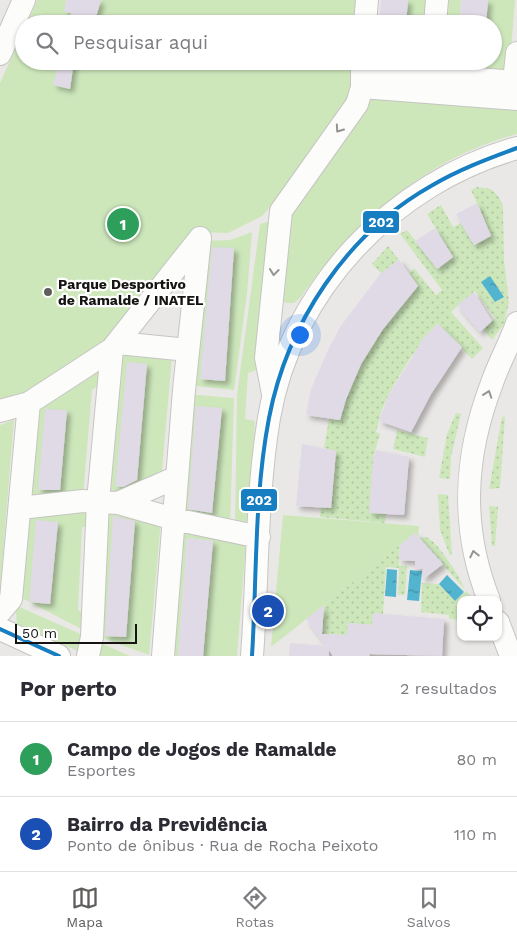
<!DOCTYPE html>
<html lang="pt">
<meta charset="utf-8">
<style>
:root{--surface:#fff;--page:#f2f2f3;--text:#2b2b33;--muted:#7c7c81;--line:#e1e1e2;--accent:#605e5d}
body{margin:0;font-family:"Work Sans",sans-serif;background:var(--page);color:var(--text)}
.controls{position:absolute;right:15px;bottom:15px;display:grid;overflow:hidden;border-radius:10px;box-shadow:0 1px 4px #0004}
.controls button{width:45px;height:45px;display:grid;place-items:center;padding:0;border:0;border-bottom:1px solid var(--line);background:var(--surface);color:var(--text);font:25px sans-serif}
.scale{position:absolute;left:15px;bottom:12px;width:122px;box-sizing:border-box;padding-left:5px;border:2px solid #151413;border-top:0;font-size:14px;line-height:18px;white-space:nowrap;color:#151413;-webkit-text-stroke:4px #fff;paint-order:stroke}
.you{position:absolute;left:299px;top:334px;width:18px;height:18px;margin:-12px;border:4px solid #fff;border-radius:50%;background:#1a73e8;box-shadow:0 0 0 8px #1a73e833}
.badge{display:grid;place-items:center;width:32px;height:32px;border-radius:50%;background:var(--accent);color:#fff;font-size:16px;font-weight:700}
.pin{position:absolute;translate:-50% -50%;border:2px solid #fff;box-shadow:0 1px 5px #0006}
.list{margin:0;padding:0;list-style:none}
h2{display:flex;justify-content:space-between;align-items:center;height:65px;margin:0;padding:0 20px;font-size:21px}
h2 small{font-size:16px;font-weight:400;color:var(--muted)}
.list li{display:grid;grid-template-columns:32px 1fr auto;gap:15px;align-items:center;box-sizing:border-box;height:75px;padding:0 20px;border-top:1px solid var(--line)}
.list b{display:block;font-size:19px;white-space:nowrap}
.list p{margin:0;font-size:16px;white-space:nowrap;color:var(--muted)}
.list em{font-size:16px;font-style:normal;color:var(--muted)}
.icon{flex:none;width:28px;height:28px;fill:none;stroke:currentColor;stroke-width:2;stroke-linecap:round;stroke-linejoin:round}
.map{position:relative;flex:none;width:517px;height:656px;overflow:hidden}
.search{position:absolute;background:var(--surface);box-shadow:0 1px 4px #0004;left:15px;right:15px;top:15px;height:55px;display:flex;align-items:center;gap:12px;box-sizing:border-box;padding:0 18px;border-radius:28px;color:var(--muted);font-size:19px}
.sheet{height:215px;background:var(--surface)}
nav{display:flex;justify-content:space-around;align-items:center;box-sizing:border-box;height:70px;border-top:1px solid var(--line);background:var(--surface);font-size:14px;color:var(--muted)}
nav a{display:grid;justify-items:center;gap:2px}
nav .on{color:var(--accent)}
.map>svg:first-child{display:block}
.green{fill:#cde7bb}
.garden{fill:url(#garden-dots)}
.water{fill:url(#water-ripples)}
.building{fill:#e0dae6;filter:url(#shadow)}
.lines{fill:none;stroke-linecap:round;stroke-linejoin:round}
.minor-casing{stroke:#c6c5c3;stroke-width:24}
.minor{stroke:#fcfcfb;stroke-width:22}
.bus-1-casing{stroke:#fff;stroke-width:8}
.bus-1{stroke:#187ec2;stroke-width:4}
.oneway{stroke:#949493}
.poi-dot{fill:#605e5d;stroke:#fff;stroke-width:2}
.labels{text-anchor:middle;stroke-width:4.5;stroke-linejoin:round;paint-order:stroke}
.poi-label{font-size:14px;font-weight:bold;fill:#151413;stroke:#fff;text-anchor:start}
.line-badge{stroke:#fff;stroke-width:2}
.badge-label{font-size:14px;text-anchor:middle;font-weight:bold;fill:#fff}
</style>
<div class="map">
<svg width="517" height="656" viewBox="0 0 517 656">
<defs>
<pattern id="garden-dots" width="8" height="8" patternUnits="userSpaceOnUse" patternTransform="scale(1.25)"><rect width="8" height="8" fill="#cde7bb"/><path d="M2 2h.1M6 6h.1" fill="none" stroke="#afc5a0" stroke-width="1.8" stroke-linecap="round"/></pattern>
<pattern id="water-ripples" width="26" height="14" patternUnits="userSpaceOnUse" patternTransform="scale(1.25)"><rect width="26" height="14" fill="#52b4ce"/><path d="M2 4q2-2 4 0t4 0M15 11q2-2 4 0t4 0" fill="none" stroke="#4391a6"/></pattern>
<filter id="shadow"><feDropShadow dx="4" dy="4" stdDeviation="2.5" flood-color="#0004"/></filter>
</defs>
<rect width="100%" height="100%" fill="#eae8e6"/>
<path class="green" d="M37 0H361L359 24H27Z
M408 0H437L435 24H406Z
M449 0H461L459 24H447Z
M488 0H515L509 76 480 73 481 61H493V24H486Z
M24 30V61H357L355 87 276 200 262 216 228 233 193 232 103 344 23 396 0 403V83Z
M375 97 517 104V134C426 158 353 222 300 298L294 303H286L281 299 286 221 363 107Z
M270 221 259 369 248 373 245 419 255 421 247 531 235 529 237 395 260 224Z
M252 232 247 294 234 390 187 385 202 241 230 240Z
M116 351 172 357 161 482 130 495 102 492Z
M100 362 105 380 92 390 83 496 23 503 32 405Z
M186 394 234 398 230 528 178 516Z
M14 420 0 589V425Z
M90 506 89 527H82L78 610 90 616 89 633 16 595 23 513Z
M100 506 161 520 149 655 94 635Z
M283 515 419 526 418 536 414 534 271 647Z
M176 530 246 541 237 656H203L213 541 187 538 178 656H165Z
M15 605 130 656H89L17 624Z"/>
<path class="garden" d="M477 187 491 189 498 196 503 205 504 260 509 302 504 324 492 340 483 329 495 318 475 291 451 312 483 348 472 359 438 324C422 336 387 393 381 413 379 419 378 426 376 432L380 434 373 458 386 514 385 523 320 517 321 507 331 508 336 451 324 448 329 419 340 420C354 369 382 324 418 286L409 273 414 268 436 295 442 290 400 234 407 230 438 269 453 257 427 214 441 205 453 227 461 223 474 245 491 235 471 190Z
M388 246 399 260 381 273 372 264Z
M456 413 461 414 451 457 450 479 439 478 447 434Z
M502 417H505L500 488 489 489Z
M397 430 428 438 425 457 393 449Z
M438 494 448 495 452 554 450 556 440 530Z
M489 506 498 507 495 546H492Z
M426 537C437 540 461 578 465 590L419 538Z
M400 545 399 565 407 566 405 595H398L399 568 386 567 383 614 373 613 372 625 348 623 347 635 322 634 324 605Z
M422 583 439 584 455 601 466 591 474 600H461V620L449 619V615L421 612Z"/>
<path class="water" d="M490 276 504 297 495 302 481 282Z
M387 569 397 570 396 597 385 596Z
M410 570 422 571 419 601 407 600Z
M447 575 464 592 455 601 439 584Z"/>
<path class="building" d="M66 0H101L94 24H68L71 13 64 12Z
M381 0H408L406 24H379Z
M461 0H488L486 24H459Z
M59 61H74L70 89 53 85Z
M477 203 491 236 474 245 456 214Z
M435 228 453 257 437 269 415 241Z
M212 247 234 248 225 381 200 379Z
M399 260 418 286 383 329 361 364 346 399 340 420 306 415 311 389 327 352 340 327 381 273Z
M474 292 492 321 480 332 457 305Z
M438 324 462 347 431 394 411 432 379 421 388 396 411 359 424 337Z
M127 362 147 364 137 480 123 487 115 486Z
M196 406 222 408 212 513 188 509Z
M45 409 67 410 60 490H38Z
M302 444 336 451 331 508 296 506Z
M376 450 409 457 404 515 369 513 373 458Z
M113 516 135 521 126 637 105 636Z
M36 520 58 522 50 604 29 602Z
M415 533 443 564 422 580 423 569H415V561L399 560 400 545Z
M187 538 213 541 203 656H178Z
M324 605 322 634 347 635 348 623 372 625 373 613 444 619 442 656 370 654 369 656H333L329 650V656H289L290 643 326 646 306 619Z"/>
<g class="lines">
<defs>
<path id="minor" d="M365 24 367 0
M435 24 437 0
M0 54 24 0
M362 70 517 82
M514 82 517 53
M362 87 517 99
M118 343 188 350
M273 394 266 358 281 211 357 104 362 87V61
M0 411 29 403 112 349 200 238
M118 503 177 477
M20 508 83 501 118 503 174 519 259 537
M489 600C460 527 464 456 492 383 499 362 510 344 517 323
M0 612 11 599 29 403
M498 622 511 656
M0 629 59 656
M88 656 92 637 98 501 112 349
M163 656 184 390 200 238
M252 656C258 577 256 496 269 418 291 289 393 183 517 148"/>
</defs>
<use href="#minor" class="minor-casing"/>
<use href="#minor" class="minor"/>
<defs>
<path id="bus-1" d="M0 629 59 656
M252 656C257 577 254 496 269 418 287 324 346 234 431 186 458 170 487 159 517 148"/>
</defs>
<use href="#bus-1" class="bus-1-casing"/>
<use href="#bus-1" class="bus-1"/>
</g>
<defs><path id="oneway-chevron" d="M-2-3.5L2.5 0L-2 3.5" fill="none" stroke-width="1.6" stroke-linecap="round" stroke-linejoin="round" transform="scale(1.25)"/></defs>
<g class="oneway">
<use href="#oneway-chevron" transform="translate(339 129) rotate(125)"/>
<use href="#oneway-chevron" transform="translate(274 272) rotate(96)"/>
<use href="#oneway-chevron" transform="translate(488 394) rotate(-71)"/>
<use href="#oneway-chevron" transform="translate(474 554) rotate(-103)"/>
</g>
<circle class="poi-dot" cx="48" cy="292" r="5"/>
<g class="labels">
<g class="poi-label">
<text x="58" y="289">Parque Desportivo<tspan x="58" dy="16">de Ramalde / INATEL</tspan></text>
</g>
</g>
<g class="line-badge">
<rect x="362" y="210" width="38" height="24" rx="5" fill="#187ec2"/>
<rect x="240" y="488" width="38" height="24" rx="5" fill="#187ec2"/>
</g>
<g class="badge-label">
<text x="381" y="227">202</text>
<text x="259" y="505">202</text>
</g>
</svg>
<div class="controls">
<button><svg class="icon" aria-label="locate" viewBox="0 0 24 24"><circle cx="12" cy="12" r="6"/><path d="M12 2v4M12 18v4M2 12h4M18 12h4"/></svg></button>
</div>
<div class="scale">50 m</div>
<div class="you"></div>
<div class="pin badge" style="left:123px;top:224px;background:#2e9e5b">1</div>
<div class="pin badge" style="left:268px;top:611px;background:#1a4fb4">2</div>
<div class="search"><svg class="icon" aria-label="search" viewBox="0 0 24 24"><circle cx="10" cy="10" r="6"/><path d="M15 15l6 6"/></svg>Pesquisar aqui</div>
</div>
<section class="sheet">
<h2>Por perto<small>2 resultados</small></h2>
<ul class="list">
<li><span class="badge" style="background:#2e9e5b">1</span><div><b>Campo de Jogos de Ramalde</b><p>Esportes</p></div><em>80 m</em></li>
<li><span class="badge" style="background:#1a4fb4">2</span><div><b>Bairro da Previdência</b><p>Ponto de ônibus · Rua de Rocha Peixoto</p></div><em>110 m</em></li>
</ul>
</section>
<nav>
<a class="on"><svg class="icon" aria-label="map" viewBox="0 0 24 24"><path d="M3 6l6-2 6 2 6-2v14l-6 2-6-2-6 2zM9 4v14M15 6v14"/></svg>Mapa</a>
<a><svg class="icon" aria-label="directions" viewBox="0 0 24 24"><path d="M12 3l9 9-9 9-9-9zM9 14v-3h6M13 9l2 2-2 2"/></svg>Rotas</a>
<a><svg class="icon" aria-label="saved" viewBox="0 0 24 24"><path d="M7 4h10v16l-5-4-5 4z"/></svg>Salvos</a>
</nav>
